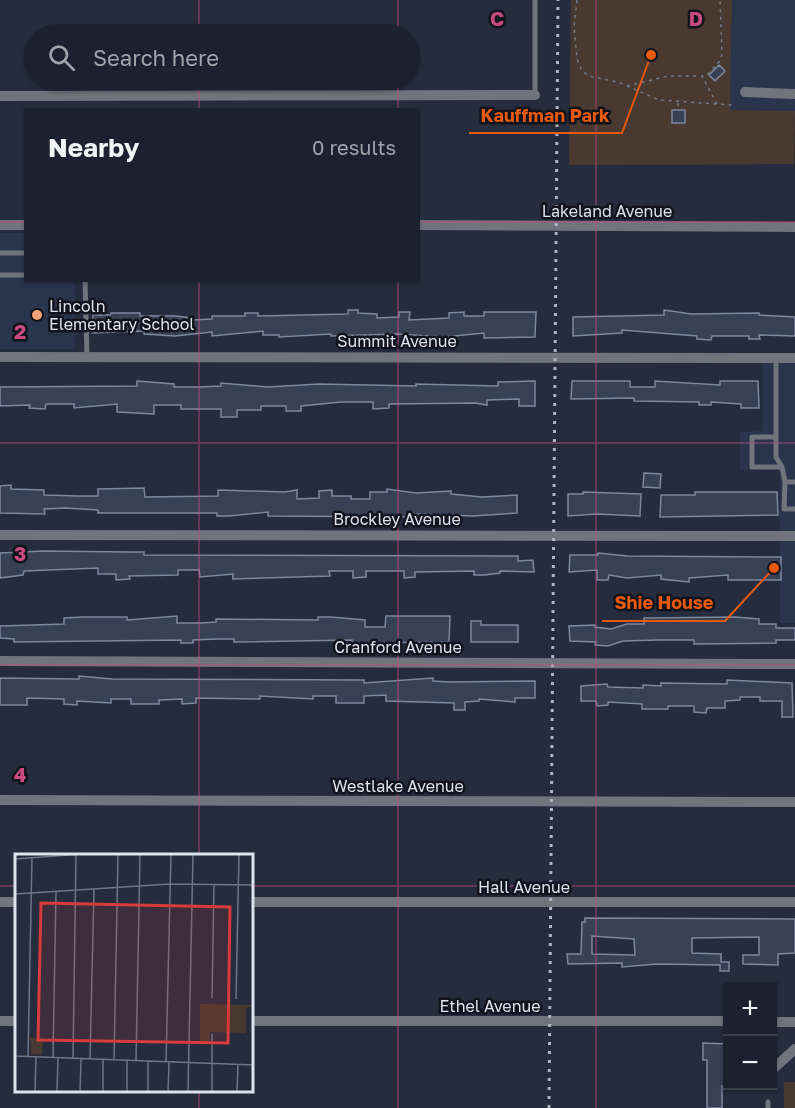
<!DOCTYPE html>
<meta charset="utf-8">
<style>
:root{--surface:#1b212e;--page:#282e3a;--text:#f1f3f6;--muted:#a0a3aa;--line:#393e4a}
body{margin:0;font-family:"Golos Text",sans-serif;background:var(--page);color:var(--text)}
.controls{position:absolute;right:18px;bottom:18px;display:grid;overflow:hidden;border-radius:0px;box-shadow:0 2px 4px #0004}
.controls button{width:54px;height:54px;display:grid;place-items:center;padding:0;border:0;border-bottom:2px solid var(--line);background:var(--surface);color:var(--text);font:30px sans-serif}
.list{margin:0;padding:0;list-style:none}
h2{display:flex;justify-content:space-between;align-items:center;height:78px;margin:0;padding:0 24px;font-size:26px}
h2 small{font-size:20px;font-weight:400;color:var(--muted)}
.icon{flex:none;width:33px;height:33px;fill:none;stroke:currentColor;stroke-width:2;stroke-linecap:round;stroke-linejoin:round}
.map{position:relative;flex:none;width:795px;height:1108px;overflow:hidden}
.search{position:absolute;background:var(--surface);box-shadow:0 2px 4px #0004;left:24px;top:24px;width:396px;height:66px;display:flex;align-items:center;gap:15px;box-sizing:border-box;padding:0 21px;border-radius:33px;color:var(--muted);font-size:22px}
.panel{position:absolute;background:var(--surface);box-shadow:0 2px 4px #0004;left:24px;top:108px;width:396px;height:174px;border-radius:0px}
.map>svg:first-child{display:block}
.built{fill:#2a354d}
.green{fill:#493930}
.building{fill:#384154;stroke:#7d879d;stroke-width:1.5;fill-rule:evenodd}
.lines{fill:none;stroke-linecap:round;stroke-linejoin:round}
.path{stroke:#747b8a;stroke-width:1.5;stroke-dasharray:3 4.5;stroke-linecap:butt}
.lane{stroke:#6f747d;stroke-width:5}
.street{stroke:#6f747d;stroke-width:10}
.rail{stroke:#afb6c3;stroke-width:3;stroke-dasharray:3 6;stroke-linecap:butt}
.grid{fill:none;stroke:#c84a80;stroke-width:1.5;stroke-opacity:0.55}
.poi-dot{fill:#f0a279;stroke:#11141c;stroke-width:2}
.labels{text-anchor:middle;stroke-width:5;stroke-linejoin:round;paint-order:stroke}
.street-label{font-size:16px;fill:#dce2ee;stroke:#11141c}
.poi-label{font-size:16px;fill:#dce2ee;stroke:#11141c;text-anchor:start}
.inset-road{fill:none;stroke:#6e7584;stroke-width:1.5}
.view{fill:#d73b3c;fill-opacity:0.15;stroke:#d73b3c;stroke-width:3}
.inset-edge{fill:none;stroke:#dce2ee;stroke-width:3}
.grid-label{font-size:20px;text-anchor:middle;font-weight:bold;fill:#c84a80;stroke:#11141c;stroke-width:5;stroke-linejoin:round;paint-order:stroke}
.leader{fill:none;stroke:#e8590c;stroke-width:2}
.callout-dot{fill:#e8590c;stroke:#11141c;stroke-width:2}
.callout-label{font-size:18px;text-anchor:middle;font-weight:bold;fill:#e8590c;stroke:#11141c;stroke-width:5;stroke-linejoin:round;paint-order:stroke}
</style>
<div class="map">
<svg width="795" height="1108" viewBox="0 0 795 1108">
<rect width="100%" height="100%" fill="#242c3e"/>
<path class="built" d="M732 0H795V111L730 110Z
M0 233H25L26 280 75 281V349H0Z
M763 356H795V623H780V470H740V432L763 431Z"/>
<path class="green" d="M571 0H732L730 110 795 111 794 164 569 165Z
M784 1082H795V1108H784Z"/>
<path class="building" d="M719 65 725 71 715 81 709 75Z
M672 110H685V123H672Z
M348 310H358V313L377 314V318L399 317V312H410L409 320 449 318V313L464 312V316H484V312H536L535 337 484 338V333L444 337 398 334 331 336V334L279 337V335H263V331L212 336V332L175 336 144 334V331L92 333 93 315H110L111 313H140V316H175L192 318V320L212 319V316H245V313H258V316L348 314Z
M664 310 691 314 759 313V315L795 317V336L759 335 760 339H749V336H712L711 340 697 339V336L622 330V333L573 336V317L664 315Z
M137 381 174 384V387H199L221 386V383L267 387 320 384 416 386V384L498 386V382L535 381V406H519V399L487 400V405L475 403 389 404V408L373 409V402H341L301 406V411H286V406H261V410H237V417H221V409H181V405H154V414L117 412V404L74 408V404H46L45 409 29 408 30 405 0 406V387L137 386Z
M572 381H630V387H655V381L720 385V381H758L759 408H741V404L711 402V405H699V402L634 401V398L571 399Z
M644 473 661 474 660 488 643 487Z
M11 485V489L44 490V495L78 496H98V489L144 488 145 497 218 496V490L285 492 297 490V499L319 498V491L332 490V496H351V499H370V492H387V489L416 493 451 491V494L482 497 517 495V513L473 516 415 514V517L268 516V512L229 516H217V513H98V510L65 508 44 509 45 514 0 513V486Z
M583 492 641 494 640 516 597 514 568 516V494H583Z
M695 492H777L778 515 660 517 661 495H695Z
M43 551 129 552H144V555L518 556V561L533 560 534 572 500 571V573L485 575H474V571L415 572V577L404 578V571H366V577L353 578V571H329L330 576 233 579V574L200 577 199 570H178V575L129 576 130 579 116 580V574H98V568L24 571 23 575 0 578V553Z
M598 553 627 556 781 557V580H728V575L689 578V582L661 579V575L627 578 609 575 608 580H597V570L569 572 570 555H598Z
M177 616V623H200L216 622V619L318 620V617H331L365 620V627H385L386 616H450L449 642 352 643V640L234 642V639H218L193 640V643H181V640L14 642V639L0 638V626L64 624V618L82 617H127V620Z
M735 617 759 619V624H776V628H795V640H776V643L694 644V640H658L623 641 608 646 595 645 596 642 570 641 569 626 595 625V627L611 629 627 624H644V618Z
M471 621H481V625H518V642H471Z
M79 676 112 679 364 680V683L433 678V681L449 682 535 681V698H515V702L479 699V701L465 702V710H454V703L386 701V695L364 696V703H336V696H313V699L260 696V699L196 698V703L182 704V699L159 700V704H131V699H111V703L77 701V705L64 704V699L27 698V705H0V678L79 679Z
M727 680 792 683 793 717H782V701H760V697H740V700L725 701V708H707L706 713 694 712V706H668V709H642V704L608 702V705L597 706 596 701H581V686L607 684 608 687 643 688V685L661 686V683L727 684Z
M585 918 795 919V953L778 954V965L743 964V955H759V937L692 938V953L721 954V962H729V971H720V965L657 964 622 967V963L568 964 567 954H581L582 922H585ZM592 936 634 939 635 955 592 954Z
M703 1043 728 1044V1086H722V1108H707V1060H703Z"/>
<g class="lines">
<path class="path" d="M577 0 574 27 577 59 582 71 589 76 618 82 659 100 733 105
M627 86 668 76H702
M678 103V110
M717 104 702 76 707 75 719 62 722 55 720 0"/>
<path class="lane" d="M535 94V0
M0 253H26
M0 275H26
M85 280 87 357
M776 359V457L782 467 785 482H795
M776 437H752V467H782
M785 482 784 509H795
M768 1102V1108"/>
<path class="street" d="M745 92 795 94
M0 96 535 95
M0 225H26
M418 225 795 227
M0 357 795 358
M0 535 795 536
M0 661 795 664
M0 800 795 802
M0 902H16
M252 902H795
M0 1021H16
M252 1021H728
M772 1022H795
M774 1068 795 1049"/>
<path class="rail" d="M549 1108 558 0"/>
</g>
<path class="grid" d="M199 0V34M398 0V34M596 0V1108M199 80V110M398 80V110M0 222H26M418 222H795M199 280V856M398 280V1108M0 443H795M0 665H795M0 886H16M252 886H795M199 1092V1108"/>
<circle class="poi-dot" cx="37" cy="315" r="6"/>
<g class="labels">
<g class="street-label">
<text x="607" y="217">Lakeland Avenue</text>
<text x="397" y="347">Summit Avenue</text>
<text x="397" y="525">Brockley Avenue</text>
<text x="398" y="653">Cranford Avenue</text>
<text x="398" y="792">Westlake Avenue</text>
<text x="524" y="893">Hall Avenue</text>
<text x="490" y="1012">Ethel Avenue</text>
</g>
<g class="poi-label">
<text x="49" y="312">Lincoln<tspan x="49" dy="18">Elementary School</tspan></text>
</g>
</g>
<g transform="translate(15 854)">
<rect width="238" height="238" fill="#242c3e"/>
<path d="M185 150 238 151 231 154V179L195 178 194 189 185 188ZM15 184H28L27 201 16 200Z" fill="#493930"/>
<path class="inset-road" d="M0 5 67 0M0 40 155 30 239 31M197 144 199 30M221 145 224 0M0 202 239 211M13 203 17 4M38 203 41 38M58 204 61 1M75 205 79 35M99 206 103 0M121 207 125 0M151 208 156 0M20 238 21 203M42 238 43 204M65 238 66 205M88 238V206M112 238V207M133 238V207M153 238 154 208M173 238 178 0M197 238V180M222 238 223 211"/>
<path class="view" d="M26 49 215 53 213 189 23 186Z"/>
<rect width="238" height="238" class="inset-edge"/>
</g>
<g class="grid-label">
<text x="497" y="26">C</text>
<text x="696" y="26">D</text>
<text x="20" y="339">2</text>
<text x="20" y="561">3</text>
<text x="20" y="782">4</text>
</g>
<path class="leader" d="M651 55L622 133H469M774 568L725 621H602"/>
<g class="callout-dot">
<circle cx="651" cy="55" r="6"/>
<circle cx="774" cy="568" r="6"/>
</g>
<g class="callout-label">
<text x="545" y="122">Kauffman Park</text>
<text x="664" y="609">Shie House</text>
</g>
</svg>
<div class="controls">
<button>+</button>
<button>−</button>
</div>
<div class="search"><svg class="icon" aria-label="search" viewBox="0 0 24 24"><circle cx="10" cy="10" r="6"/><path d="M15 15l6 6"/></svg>Search here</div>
<section class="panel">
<h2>Nearby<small>0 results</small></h2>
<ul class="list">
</ul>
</section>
</div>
